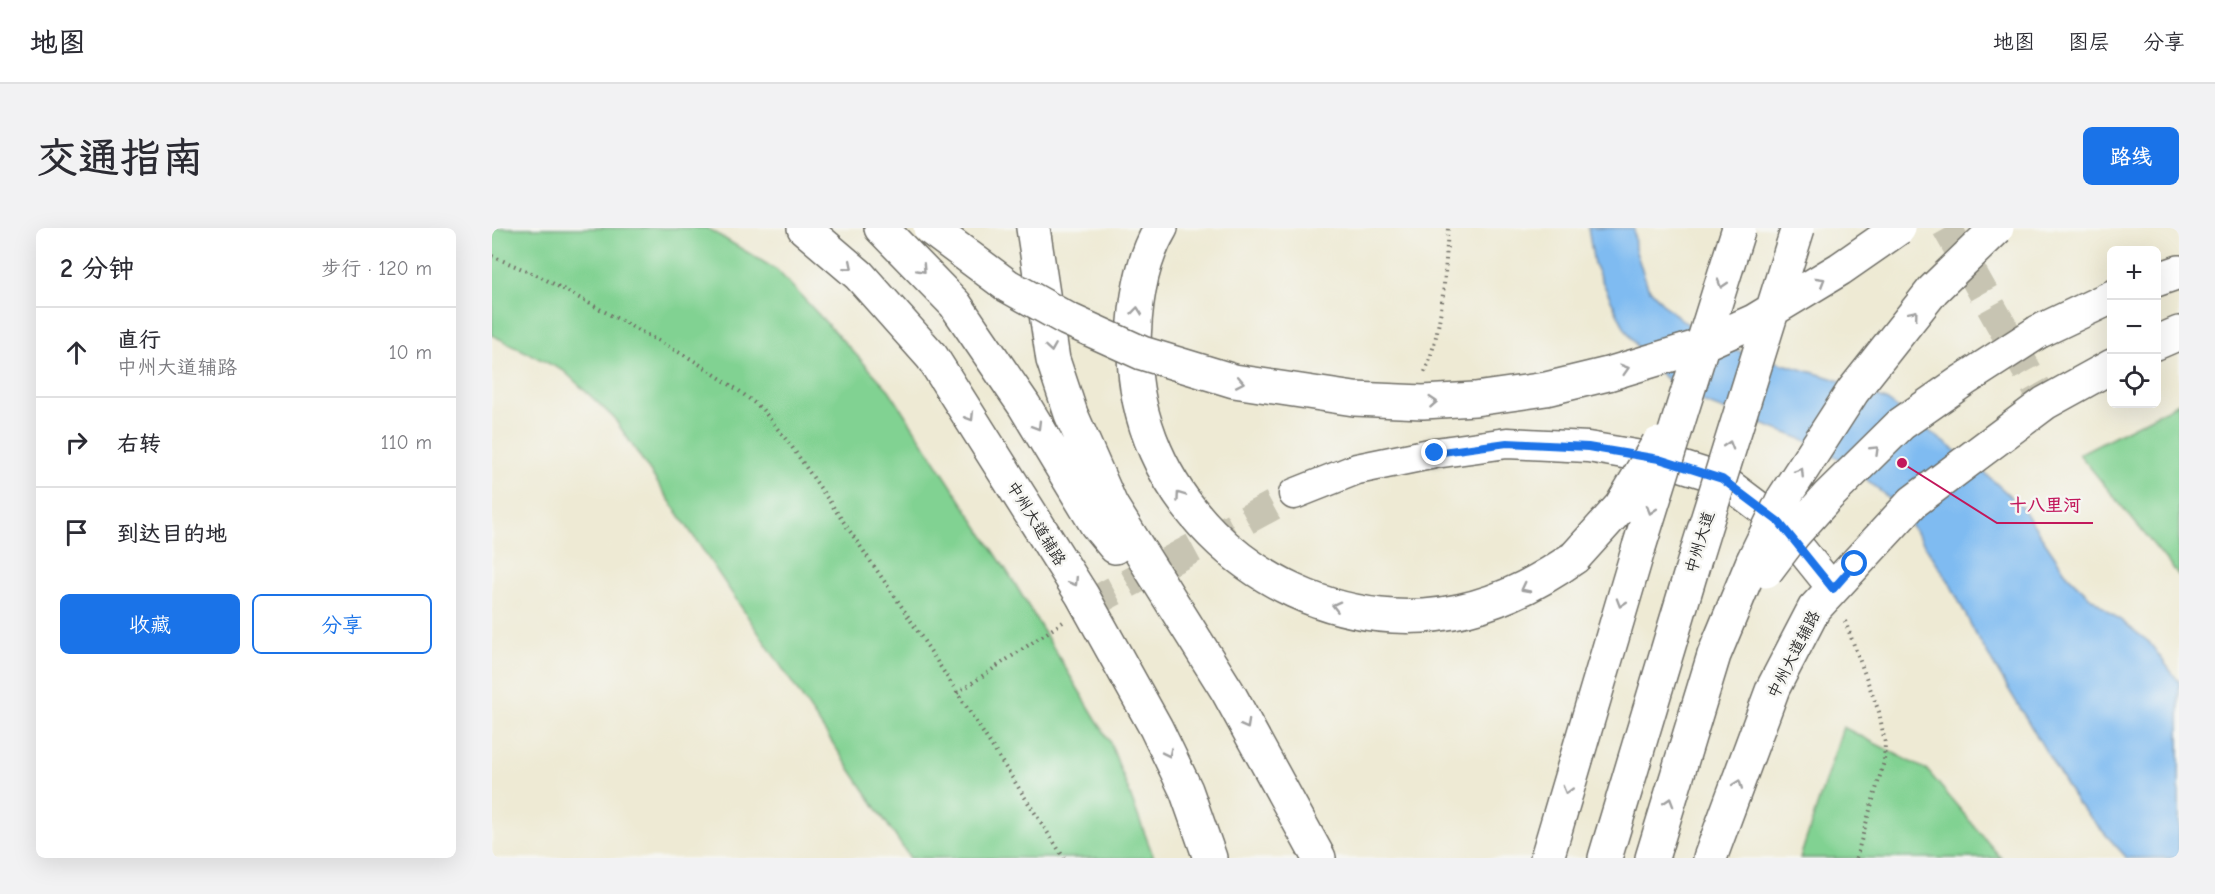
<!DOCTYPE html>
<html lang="zh">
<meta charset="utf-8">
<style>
:root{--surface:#fff;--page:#f2f2f3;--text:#2b2b33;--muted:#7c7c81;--line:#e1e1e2;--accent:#1a73e8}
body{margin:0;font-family:"Comic Neue","LXGW WenKai TC",sans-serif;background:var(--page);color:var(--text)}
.controls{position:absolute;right:18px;top:18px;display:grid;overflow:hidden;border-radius:9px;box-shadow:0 6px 24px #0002}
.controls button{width:54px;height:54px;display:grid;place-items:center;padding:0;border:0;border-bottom:2px solid var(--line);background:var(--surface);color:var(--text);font:30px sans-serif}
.stop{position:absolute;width:18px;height:18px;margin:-14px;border:4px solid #1a73e8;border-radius:50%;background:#fff}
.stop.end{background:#1a73e8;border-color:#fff;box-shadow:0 2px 6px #0008}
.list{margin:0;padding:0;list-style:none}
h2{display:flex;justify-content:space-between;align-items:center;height:78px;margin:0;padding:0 24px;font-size:26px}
h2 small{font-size:20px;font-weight:400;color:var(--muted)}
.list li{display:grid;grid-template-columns:39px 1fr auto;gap:18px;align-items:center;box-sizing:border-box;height:90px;padding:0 24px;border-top:2px solid var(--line)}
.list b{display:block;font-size:22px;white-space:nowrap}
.list p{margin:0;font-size:20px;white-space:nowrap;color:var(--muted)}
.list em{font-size:20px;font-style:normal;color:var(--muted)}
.actions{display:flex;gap:12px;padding:18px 24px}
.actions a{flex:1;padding:14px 0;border:2px solid var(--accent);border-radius:9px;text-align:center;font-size:21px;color:var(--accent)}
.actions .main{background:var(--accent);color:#fff}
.icon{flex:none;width:33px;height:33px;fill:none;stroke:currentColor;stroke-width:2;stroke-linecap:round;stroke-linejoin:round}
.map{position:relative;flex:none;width:1687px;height:630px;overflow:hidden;border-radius:9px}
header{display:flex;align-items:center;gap:36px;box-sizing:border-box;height:84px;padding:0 30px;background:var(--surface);border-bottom:2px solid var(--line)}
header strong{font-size:28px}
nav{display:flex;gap:33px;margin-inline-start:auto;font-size:21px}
.intro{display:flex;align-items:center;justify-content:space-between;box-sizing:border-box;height:144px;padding:0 36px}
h1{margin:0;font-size:42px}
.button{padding:15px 27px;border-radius:9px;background:var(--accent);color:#fff;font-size:21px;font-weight:700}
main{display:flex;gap:36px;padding:0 36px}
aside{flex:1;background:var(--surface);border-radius:9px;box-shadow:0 6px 24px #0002}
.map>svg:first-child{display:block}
.park{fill:#81d292;stroke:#567e5e;stroke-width:1.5}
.water{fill:#7fbbf1;stroke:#55738e;stroke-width:1.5}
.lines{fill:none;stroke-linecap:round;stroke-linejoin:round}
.minor-tunnel{stroke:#c7c4b2;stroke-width:30;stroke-dasharray:30 15;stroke-linecap:butt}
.minor-casing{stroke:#6f6e66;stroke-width:33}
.primary-casing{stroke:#6f6e66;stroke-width:36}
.trunk-casing{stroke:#6f6e66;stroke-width:36}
.path{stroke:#6f6e66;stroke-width:4;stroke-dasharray:1.5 4.5;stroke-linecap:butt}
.minor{stroke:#fff;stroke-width:30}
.primary{stroke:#fff;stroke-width:33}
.trunk{stroke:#fff;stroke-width:33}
.trunk-bridge-casing{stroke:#6f6e66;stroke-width:36;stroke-linecap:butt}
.trunk-bridge{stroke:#fff;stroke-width:33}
.oneway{stroke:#a0a0a0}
.route{stroke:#1a73e8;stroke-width:8}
.labels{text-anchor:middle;stroke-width:5;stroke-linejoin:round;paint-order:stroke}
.street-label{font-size:16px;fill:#2b2b2b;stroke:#f6f6f2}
.leader{fill:none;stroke:#c2185b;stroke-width:2}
.callout-dot{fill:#c2185b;stroke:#f6f6f2;stroke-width:2}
.callout-label{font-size:18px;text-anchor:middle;font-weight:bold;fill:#c2185b;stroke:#f6f6f2;stroke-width:5;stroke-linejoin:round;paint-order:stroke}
</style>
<header>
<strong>地图</strong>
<nav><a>地图</a><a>图层</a><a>分享</a></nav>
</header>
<div class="intro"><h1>交通指南</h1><a class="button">路线</a></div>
<main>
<aside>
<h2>2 分钟<small>步行 · 120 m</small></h2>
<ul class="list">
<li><svg class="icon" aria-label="ahead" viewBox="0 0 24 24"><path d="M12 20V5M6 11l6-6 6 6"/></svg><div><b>直行</b><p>中州大道辅路</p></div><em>10 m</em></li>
<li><svg class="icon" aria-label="right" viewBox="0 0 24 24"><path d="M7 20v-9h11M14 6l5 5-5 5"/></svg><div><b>右转</b></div><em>110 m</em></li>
<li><svg class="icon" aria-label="arrive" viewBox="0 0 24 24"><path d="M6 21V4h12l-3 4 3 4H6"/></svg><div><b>到达目的地</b></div></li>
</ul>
<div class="actions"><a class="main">收藏</a><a>分享</a></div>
</aside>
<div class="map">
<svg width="1687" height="630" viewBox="0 0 1687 630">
<rect width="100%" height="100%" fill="#f6f6f2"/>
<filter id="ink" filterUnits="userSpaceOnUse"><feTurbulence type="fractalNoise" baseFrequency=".0167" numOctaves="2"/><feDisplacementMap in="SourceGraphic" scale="12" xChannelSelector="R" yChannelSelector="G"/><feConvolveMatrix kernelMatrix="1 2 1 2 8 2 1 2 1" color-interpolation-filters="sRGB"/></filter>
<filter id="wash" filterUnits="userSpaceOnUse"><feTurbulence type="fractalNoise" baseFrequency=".008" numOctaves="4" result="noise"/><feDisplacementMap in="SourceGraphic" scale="24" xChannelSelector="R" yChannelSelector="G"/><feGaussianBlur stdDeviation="1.35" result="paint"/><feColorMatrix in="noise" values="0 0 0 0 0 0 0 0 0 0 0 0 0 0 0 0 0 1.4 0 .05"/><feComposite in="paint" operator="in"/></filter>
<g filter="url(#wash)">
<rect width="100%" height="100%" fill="#eeead4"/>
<path class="park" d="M0 0H215L285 42 397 162 520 351 618 514 662 630H418L122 190 72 143 0 107Z
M1687 175V348L1587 226Z
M1351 499 1435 542 1509 630H1308Z"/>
<path class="water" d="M1096 0H1142L1143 21 1156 59 1174 79 1198 98 1235 120 1340 150 1394 172 1484 237 1529 278 1576 348 1597 368 1657 414 1687 454V630H1635L1585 575 1484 407 1457 354 1428 310 1401 274 1360 239 1323 216 1192 167 1156 134 1133 101 1102 36Z"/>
</g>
<g filter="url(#ink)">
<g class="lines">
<path class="minor-tunnel" d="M1455 0 1553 175
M596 377 802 266"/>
<defs>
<path id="minor" d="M802 266 865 241 943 225 1015 215 1096 219 1167 231 1230 251 1287 294 1341 361"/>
<path id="primary" d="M312 0 367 47 440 129 590 367 664 500 694 562 718 630
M1664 115 1687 105
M1218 630 1281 460 1322 381 1421 274 1553 175 1620 138"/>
<path id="trunk" d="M389 0 463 76 532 177 604 296 623 319
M541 0 561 132 579 186 619 277 736 464 827 630
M669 0C648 35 642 82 642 123 643 264 762 380 901 388 968 392 1030 367 1083 329
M1664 52 1687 44
M1546 104 1620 69
M1055 630 1147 319
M1113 630 1202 334
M1160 630 1222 427 1261 333"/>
</defs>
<use href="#minor" class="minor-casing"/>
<use href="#primary" class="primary-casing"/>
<use href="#trunk" class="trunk-casing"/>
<path class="path" d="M0 28 49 49 201 132 246 162 270 181 300 219 408 376 572 630
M933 144C951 99 953 48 956 0
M1353 393 1387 484 1393 515 1392 534 1364 630
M465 465 571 394"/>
<use href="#minor" class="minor"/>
<use href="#primary" class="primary"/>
<use href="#trunk" class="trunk"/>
<defs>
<path id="trunk-bridge" d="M438 0 516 58 575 91 650 125 742 153 862 171 931 174 983 171 1054 161 1116 146 1202 120 1262 93 1348 41 1407 0
M1147 319 1247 0
M1083 329 1129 278 1166 216
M1261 333 1291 271 1361 163 1441 62 1505 0
M1202 334 1306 0
M1274 343 1302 306 1336 268 1409 196 1472 152 1546 104"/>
</defs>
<use href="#trunk-bridge" class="trunk-bridge-casing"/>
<use href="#trunk-bridge" class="trunk-bridge"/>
</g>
<defs><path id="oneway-chevron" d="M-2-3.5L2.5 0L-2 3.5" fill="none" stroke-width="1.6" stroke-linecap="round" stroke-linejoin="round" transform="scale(1.5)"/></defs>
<g class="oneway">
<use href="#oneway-chevron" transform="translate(357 38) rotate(40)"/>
<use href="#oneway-chevron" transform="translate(430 41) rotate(47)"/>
<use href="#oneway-chevron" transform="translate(1329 53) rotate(-31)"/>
<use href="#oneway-chevron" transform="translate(1230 56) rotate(107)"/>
<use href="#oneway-chevron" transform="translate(645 83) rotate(-84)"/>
<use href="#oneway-chevron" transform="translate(1422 86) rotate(-50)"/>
<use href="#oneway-chevron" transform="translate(559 120) rotate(81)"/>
<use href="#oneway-chevron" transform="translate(1133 141) rotate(-17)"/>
<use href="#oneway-chevron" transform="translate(748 154) rotate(11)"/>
<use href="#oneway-chevron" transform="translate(941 174) rotate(-4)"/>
<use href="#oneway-chevron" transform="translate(478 189) rotate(58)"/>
<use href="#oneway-chevron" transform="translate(545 198) rotate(59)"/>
<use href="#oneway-chevron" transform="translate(1237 217) rotate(-73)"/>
<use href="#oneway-chevron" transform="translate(1383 222) rotate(-44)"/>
<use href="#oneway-chevron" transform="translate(1308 244) rotate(-57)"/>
<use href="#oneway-chevron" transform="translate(688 268) rotate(-125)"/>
<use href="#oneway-chevron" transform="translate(1159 282) rotate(107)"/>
<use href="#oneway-chevron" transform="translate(582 354) rotate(58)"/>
<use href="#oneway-chevron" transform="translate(1033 360) rotate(153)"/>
<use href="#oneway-chevron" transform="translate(1129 375) rotate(107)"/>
<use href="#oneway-chevron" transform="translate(844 378) rotate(-166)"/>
<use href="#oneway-chevron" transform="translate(754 497) rotate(61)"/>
<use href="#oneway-chevron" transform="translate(676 525) rotate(64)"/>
<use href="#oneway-chevron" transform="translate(1246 556) rotate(-70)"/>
<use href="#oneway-chevron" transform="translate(1075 562) rotate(106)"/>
<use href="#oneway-chevron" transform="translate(1177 574) rotate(-73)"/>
</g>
</g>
<g class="lines" filter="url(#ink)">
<path class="route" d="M943 225 1015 215 1096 219 1167 231 1230 251 1287 294 1341 361 1363 336"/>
</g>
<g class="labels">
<g class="street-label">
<text transform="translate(545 295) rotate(58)" y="6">中州大道辅路</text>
<text transform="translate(1207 314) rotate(-73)" y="6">中州大道</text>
<text transform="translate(1301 426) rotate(-63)" y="6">中州大道辅路</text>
</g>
</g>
<path class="leader" d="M1410 235L1505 295H1601"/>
<circle class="callout-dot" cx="1410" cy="235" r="6"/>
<g class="callout-label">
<text x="1553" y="283">十八里河</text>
</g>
</svg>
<div class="controls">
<button>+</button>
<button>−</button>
<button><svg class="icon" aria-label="locate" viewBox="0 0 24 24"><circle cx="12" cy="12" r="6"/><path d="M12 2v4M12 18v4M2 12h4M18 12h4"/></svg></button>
</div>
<div class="stop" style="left:1363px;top:336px"></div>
<div class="stop end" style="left:943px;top:225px"></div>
</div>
</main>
